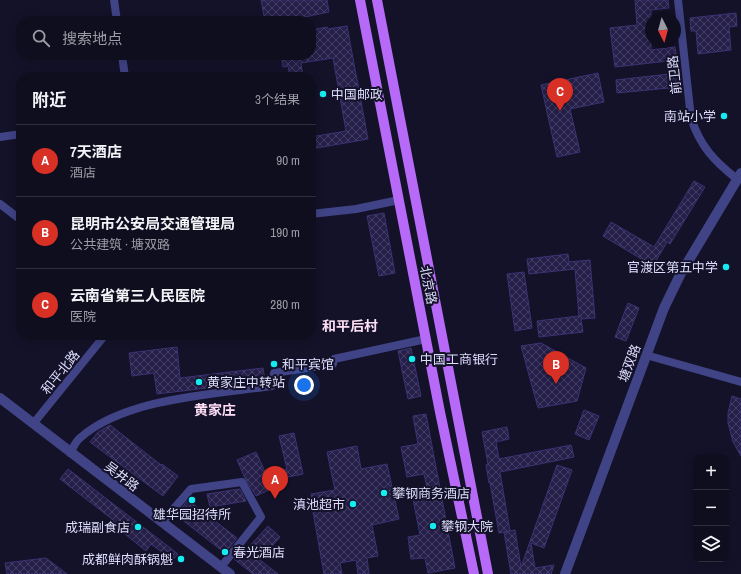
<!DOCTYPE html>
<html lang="zh">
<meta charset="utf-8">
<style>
:root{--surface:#0f0e1f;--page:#181728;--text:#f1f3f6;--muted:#9b9ca4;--line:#2f2e3d;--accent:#d93025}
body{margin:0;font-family:"Archivo Narrow","Noto Sans SC",sans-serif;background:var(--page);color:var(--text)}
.controls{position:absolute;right:12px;bottom:12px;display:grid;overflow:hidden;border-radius:8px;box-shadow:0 2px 10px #0003}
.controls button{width:36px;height:36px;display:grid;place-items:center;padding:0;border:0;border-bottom:1px solid var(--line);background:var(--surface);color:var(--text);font:20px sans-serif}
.compass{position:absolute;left:645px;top:12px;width:36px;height:36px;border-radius:50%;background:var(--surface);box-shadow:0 2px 10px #0003;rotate:174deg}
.you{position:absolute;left:304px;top:385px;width:14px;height:14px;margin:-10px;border:3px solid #fff;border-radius:50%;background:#1a73e8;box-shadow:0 0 0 6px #1a73e833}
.badge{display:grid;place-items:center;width:26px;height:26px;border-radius:50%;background:var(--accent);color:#fff;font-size:13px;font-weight:700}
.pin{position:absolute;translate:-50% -33px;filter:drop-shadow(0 1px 2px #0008)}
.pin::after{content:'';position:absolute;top:21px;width:14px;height:12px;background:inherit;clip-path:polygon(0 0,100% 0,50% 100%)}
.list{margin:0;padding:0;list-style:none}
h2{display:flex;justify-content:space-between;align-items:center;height:52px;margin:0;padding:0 16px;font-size:17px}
h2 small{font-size:13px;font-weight:400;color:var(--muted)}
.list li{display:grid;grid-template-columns:26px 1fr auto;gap:12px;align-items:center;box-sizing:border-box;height:72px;padding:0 16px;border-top:1px solid var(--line)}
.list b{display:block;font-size:15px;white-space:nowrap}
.list p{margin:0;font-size:13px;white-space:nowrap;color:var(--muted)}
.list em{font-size:13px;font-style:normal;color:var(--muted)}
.icon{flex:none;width:22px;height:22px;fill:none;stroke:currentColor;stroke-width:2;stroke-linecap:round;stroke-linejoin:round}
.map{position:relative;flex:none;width:741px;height:574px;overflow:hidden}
.search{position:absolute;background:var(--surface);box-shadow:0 2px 10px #0003;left:16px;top:16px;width:300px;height:44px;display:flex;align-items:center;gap:10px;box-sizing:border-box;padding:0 14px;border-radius:16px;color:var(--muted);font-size:15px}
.panel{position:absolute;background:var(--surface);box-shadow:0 2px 10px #0003;left:16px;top:72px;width:300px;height:268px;border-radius:16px}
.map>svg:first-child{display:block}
.building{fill:url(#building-cross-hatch);stroke:#3b3374}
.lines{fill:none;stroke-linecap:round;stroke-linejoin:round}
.minor{stroke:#404385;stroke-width:8}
.tertiary{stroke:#404385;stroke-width:10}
.primary{stroke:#b76af7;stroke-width:10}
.poi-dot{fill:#14ecf2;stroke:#141229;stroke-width:1.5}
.labels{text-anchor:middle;stroke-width:4;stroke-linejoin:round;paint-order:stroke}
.street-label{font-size:13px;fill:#deddfd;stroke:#141229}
.poi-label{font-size:13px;fill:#deddfd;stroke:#141229;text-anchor:start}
.neighbourhood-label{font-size:14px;font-weight:bold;fill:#fddef4;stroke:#141229}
</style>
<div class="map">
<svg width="741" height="574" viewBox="0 0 741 574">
<defs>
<pattern id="building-cross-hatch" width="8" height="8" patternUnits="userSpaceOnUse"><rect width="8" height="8" fill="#251f49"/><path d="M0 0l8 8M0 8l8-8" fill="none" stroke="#443f64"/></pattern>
</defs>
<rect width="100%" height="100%" fill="#141229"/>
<path class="building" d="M261 0H327L329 12 285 21H265Z
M635 0H668L669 8 651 10V50L675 47 677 60 615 67 610 28 637 25Z
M736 13 737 26 729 27 731 50 698 54 696 31H691L690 18Z
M347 26 368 139 311 149V137L346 131 333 58 301 63 303 77H290L288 66 283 67 281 55H311V30L327 27 328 29Z
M598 73 604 102 570 109 580 152 557 157 541 85Z
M678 73 679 87 617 93 616 80Z
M694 181 705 187 670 244 667 242 653 266 603 236 611 222 654 247Z
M384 213 395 273 379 276 367 216Z
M568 254 569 262 590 260 595 318 581 319 583 332 539 337 537 321 579 316 575 269 529 274 527 259Z
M524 272 532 328 515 331 507 274Z
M628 303 639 308 626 341 615 337Z
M541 343 586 368 577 401 538 408 521 346Z
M177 347 180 378 263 368 265 381 157 394 154 373 132 376 129 353Z
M411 348 421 396 408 399 398 351Z
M732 396 741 399V456L733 442 728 423V413Z
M584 410 599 416 589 440 575 434Z
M426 414 455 568 428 573 425 558 411 559 408 537 420 535 413 499 429 496 424 474 407 477 401 447 418 444 413 416Z
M110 425 161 465 162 464 178 476 163 496 90 442 98 432Z
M507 427 509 439 496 442 499 459 571 445 574 457 500 472 510 531 499 533 490 483H489L486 465 488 464 482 432Z
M294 433 303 474 288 477 271 484 273 488 256 496 245 478 237 460 256 452 267 476 287 469 279 436Z
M357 446 361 469 387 464 399 519 372 525 378 556 367 558 369 574H358L356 560 340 563 342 574H324L313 512H315L311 494 335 490 327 452Z
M557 465 572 470 544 548 531 543 535 568 554 565 551 574H511L504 532 515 530 521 567Z
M68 469 178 554 173 560 151 544 146 551 110 522 112 519 60 479Z
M240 489 246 501 210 507 207 494Z
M188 500 237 538 225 553 176 515Z
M268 526 280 537 260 560 278 574H253L234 559 244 548 246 550Z
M46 558 67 574H7L5 563Z"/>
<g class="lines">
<path class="minor" d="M114 0 117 21
M678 0 691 118C700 146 714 161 737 179
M122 55 125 77
M0 137 21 134
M0 204 21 220
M311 214 356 209 399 200
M646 355 741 382
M33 424 105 335
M70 453C73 448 76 441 80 438 125 398 215 394 272 386L274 373 333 364 334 359 426 339
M162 522 191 489 242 482 261 517 221 567"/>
<path class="tertiary" d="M0 398 230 574
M565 574 664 308 680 275 741 173"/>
<path class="primary" d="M360 0 440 412 474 574
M377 0 488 574"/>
</g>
<g class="poi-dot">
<circle cx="323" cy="94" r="4"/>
<circle cx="724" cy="116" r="4"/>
<circle cx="726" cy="267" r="4"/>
<circle cx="412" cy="359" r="4"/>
<circle cx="274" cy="364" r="4"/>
<circle cx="199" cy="382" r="4"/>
<circle cx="384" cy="493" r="4"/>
<circle cx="192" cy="500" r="4"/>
<circle cx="353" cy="504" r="4"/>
<circle cx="433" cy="526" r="4"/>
<circle cx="138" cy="527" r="4"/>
<circle cx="225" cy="552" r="4"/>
<circle cx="181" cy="559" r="4"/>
</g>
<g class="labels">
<g class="street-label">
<text transform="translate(674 75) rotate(-96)" y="5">前卫路</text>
<text transform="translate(429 285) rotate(79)" y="5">北京路</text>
<text transform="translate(629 363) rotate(-69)" y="5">塘双路</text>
<text transform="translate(60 372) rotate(-51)" y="5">和平北路</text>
<text transform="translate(122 476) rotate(37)" y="5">吴井路</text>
</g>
<g class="poi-label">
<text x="331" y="99">中国邮政</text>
<text x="716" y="121" text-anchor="end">南站小学</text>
<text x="718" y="272" text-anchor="end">官渡区第五中学</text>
<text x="420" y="364">中国工商银行</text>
<text x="282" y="369">和平宾馆</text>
<text x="207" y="387">黄家庄中转站</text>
<text x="392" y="498">攀钢商务酒店</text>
<text x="345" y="509" text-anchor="end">滇池超市</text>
<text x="192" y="519" text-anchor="middle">雄华园招待所</text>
<text x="441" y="531">攀钢大院</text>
<text x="130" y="532" text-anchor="end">成瑞副食店</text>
<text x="233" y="557">春光酒店</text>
<text x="173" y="564" text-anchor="end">成都鲜肉酥锅魁</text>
</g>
<g class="neighbourhood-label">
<text x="350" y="331">和平后村</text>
<text x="215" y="415">黄家庄</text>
</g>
</g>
</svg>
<div class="controls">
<button>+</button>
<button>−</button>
<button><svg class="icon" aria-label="layers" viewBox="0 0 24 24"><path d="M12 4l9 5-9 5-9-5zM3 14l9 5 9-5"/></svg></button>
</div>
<svg class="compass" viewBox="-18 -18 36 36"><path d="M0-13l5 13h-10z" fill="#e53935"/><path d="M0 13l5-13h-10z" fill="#9b9ca4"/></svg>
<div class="you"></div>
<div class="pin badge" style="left:275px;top:499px">A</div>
<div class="pin badge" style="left:556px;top:384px">B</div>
<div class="pin badge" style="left:560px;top:111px">C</div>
<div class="search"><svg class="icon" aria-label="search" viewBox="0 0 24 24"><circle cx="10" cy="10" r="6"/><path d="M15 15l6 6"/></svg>搜索地点</div>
<section class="panel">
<h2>附近<small>3个结果</small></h2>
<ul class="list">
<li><span class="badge">A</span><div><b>7天酒店</b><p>酒店</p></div><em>90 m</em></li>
<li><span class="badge">B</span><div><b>昆明市公安局交通管理局</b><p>公共建筑 · 塘双路</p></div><em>190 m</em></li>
<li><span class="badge">C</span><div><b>云南省第三人民医院</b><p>医院</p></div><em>280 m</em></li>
</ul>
</section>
</div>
